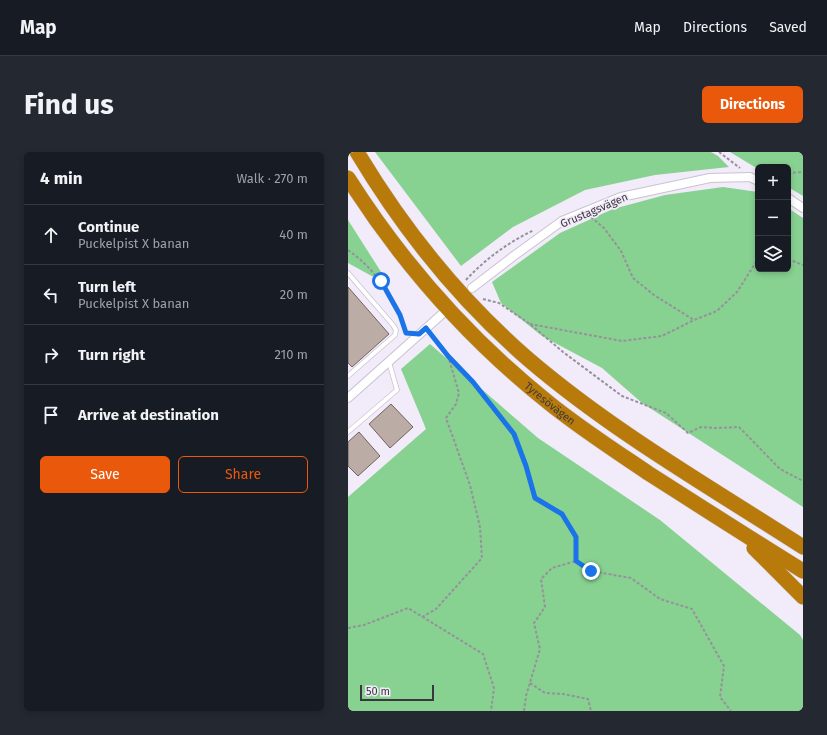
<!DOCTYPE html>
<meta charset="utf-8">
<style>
:root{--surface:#171b24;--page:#242831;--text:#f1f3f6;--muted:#9ea1a6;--line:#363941;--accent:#ea580c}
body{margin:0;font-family:"Fira Sans",sans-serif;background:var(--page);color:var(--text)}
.controls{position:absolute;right:12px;top:12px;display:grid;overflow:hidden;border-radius:6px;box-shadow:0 2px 6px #0003}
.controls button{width:36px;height:36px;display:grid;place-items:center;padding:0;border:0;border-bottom:1px solid var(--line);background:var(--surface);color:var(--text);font:20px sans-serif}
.scale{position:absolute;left:12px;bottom:10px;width:74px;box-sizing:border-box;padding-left:4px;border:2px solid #3b383d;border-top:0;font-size:11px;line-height:14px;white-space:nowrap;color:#3b383d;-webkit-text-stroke:3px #f2ebf9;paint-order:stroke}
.stop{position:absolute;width:12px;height:12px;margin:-9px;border:3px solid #1a73e8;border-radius:50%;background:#fff}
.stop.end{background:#1a73e8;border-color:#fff;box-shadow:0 1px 4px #0008}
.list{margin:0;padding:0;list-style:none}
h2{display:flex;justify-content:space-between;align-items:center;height:52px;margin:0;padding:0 16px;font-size:17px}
h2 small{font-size:13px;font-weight:400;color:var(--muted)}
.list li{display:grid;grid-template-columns:26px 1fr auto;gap:12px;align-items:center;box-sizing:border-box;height:60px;padding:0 16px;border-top:1px solid var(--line)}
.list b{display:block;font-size:15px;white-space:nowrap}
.list p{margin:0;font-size:13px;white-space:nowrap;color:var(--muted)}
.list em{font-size:13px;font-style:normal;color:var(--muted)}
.actions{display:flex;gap:8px;padding:12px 16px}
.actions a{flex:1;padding:9px 0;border:1px solid var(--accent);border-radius:6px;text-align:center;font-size:14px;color:var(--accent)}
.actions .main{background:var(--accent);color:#fff}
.icon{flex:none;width:22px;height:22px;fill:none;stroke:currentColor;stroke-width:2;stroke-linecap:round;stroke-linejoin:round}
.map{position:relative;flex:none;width:455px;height:559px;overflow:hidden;border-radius:6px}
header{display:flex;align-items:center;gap:24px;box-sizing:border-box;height:56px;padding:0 20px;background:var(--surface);border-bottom:1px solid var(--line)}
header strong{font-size:19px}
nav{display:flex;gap:22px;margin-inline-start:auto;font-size:14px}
.intro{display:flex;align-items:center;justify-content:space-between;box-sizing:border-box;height:96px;padding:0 24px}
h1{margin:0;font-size:28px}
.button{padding:10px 18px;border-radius:6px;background:var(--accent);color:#fff;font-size:14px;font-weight:700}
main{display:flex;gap:24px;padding:0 24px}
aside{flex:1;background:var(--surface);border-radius:6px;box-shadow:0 2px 6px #0003}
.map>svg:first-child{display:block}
.forest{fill:#87d291}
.building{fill:#bcaca6;stroke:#72635e}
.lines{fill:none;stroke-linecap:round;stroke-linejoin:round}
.lane-casing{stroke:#cac3d0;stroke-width:5.5}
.street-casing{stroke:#cac3d0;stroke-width:10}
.highway-casing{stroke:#d0cfd0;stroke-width:16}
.path{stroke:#96919b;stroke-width:2;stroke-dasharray:3 2;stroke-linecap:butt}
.lane{stroke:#fff;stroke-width:4}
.street{stroke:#fff;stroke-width:8}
.highway{stroke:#b87a0b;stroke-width:15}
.route{stroke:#1a73e8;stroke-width:5}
.labels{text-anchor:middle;stroke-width:3.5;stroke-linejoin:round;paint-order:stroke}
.street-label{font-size:11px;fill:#3b383d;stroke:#f2ebf9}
</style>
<header>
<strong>Map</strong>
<nav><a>Map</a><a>Directions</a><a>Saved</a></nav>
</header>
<div class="intro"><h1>Find us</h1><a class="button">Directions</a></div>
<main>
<aside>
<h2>4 min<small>Walk · 270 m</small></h2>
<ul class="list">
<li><svg class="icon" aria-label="ahead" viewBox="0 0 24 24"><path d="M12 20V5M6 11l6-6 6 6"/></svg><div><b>Continue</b><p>Puckelpist X banan</p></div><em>40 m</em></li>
<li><svg class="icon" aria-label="left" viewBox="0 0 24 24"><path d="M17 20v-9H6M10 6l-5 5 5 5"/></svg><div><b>Turn left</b><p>Puckelpist X banan</p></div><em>20 m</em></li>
<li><svg class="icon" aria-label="right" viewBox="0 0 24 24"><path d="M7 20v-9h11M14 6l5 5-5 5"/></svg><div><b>Turn right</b></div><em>210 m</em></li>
<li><svg class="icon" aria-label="arrive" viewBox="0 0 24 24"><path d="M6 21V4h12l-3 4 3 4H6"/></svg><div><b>Arrive at destination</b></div></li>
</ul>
<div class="actions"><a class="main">Save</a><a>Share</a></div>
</aside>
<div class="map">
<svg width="455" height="559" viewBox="0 0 455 559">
<rect width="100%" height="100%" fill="#f2ebf9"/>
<path class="forest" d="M27 0H363L370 4 381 15 307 23 237 38 165 75 113 114Z
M382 0H455V44L440 35V15H410V17Z
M375 35 410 40V117H440V56L455 66V355L294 251 254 216 194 184 153 151 144 130 212 81 265 57 317 43Z
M0 68 42 134 0 111Z
M82 192 190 286 312 368 452 483 455 488V559H0V345L78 277 53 217Z"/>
<path class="building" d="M0 135 41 182 4 215 0 211Z
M43 252 65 275 42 296 21 272Z
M11 280 32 304 10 324 0 314V290Z"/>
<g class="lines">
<defs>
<path id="lane" d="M0 121 45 173 48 178 47 183 0 224
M0 280 49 238 41 210"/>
<path id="street" d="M440 46 455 56
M124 136 167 103 214 69 273 45 362 26 402 25 410 29
M0 246 93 163"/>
<g id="highway">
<path d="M9 0C55 77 112 148 180 207 264 279 362 335 455 395"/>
<path id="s1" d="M0 26C54 111 122 188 201 251 232 276 266 298 300 321 352 354 403 387 455 419"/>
<path d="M406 396 455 445"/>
</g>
</defs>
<use href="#lane" class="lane-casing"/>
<use href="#street" class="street-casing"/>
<use href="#highway" class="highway-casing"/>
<path class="path" d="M371 0 392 16
M440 21 455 20
M243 65 256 76 273 99 285 126 306 143 346 168 369 159 389 140 410 107
M0 98C29 118 47 148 58 181H60
M440 107 455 113
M118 128C137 107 161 90 186 78
M135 147 151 151 182 172 215 200 274 244 318 261 340 281 353 275 367 276 391 275 432 317 455 329
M182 172 274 189 314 184 346 168
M100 204 125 230 166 282 178 314 187 346 214 362 228 385V409
M74 465 88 457 134 406 132 375 122 333 98 266 108 252 111 241 100 204 83 182
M0 476 16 473 60 456 135 502 146 536 143 559
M182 531 197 541 215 542 240 547 243 559
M176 559 178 544 192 497 186 471 197 455 193 427 204 416 228 409 243 419 283 426 312 447 344 457 376 514 372 545 383 559"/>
<use href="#lane" class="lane"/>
<use href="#street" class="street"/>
<use href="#highway" class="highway"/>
</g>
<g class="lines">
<path class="route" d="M33 129 52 163 58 181 71 182 78 176 100 204 125 230 166 282 178 314 187 346 214 362 228 385V409L243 419"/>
</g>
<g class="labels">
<g class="street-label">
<text transform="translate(246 58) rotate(-23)" y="4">Grustagsvägen</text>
<text dy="4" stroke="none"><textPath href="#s1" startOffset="304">Tyresövägen</textPath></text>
</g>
</g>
</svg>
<div class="controls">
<button>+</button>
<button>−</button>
<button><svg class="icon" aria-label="layers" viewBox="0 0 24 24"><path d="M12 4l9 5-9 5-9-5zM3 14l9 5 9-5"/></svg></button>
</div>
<div class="scale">50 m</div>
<div class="stop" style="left:33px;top:129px"></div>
<div class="stop end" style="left:243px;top:419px"></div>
</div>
</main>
